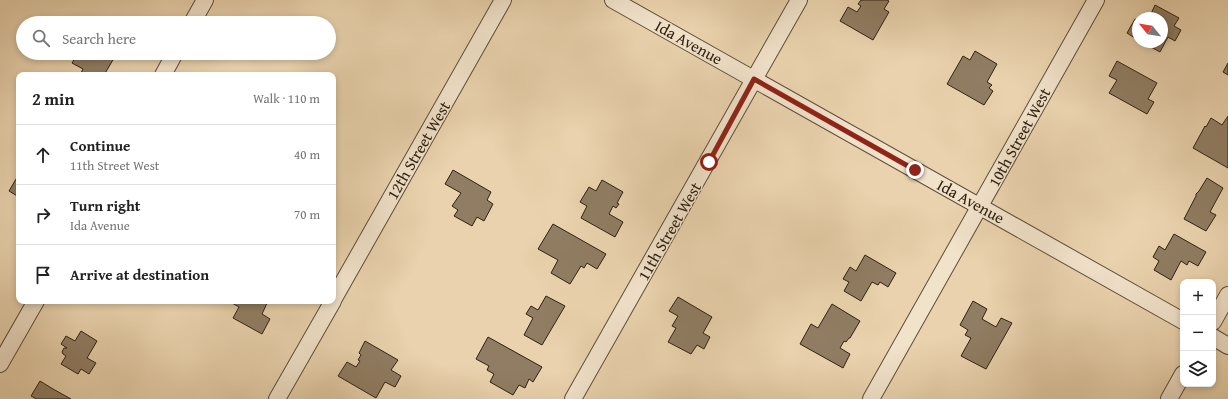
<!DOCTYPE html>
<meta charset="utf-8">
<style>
:root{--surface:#fff;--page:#f6f6f6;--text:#222;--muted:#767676;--line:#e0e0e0}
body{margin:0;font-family:"Gentium Book Plus",serif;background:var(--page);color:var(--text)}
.controls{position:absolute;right:12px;bottom:12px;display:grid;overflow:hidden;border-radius:8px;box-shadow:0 2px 6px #0003}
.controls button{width:36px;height:36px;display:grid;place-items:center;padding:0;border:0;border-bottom:1px solid var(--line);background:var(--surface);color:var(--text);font:20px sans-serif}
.compass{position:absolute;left:1132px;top:12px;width:36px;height:36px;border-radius:50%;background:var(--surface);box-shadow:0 2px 6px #0003;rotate:300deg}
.stop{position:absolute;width:12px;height:12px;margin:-9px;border:3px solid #8f2418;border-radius:50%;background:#fff}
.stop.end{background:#8f2418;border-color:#fff;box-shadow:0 1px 4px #0008}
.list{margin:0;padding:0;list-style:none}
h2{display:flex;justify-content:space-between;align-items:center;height:52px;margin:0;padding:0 16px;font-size:17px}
h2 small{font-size:13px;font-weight:400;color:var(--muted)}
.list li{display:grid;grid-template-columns:26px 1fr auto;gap:12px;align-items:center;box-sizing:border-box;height:60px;padding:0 16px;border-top:1px solid var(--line)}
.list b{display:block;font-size:15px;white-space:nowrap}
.list p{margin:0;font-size:13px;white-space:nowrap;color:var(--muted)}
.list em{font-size:13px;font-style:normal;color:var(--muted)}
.icon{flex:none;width:22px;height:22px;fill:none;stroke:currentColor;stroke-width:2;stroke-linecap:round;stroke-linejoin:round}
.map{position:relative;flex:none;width:1228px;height:399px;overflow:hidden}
.search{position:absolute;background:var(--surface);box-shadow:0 2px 6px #0003;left:16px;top:16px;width:320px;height:44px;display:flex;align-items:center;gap:10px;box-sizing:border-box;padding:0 14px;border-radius:22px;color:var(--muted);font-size:15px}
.panel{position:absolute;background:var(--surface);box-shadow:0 2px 6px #0003;left:16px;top:72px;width:320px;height:232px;border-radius:8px}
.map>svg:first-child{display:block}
.building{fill:#907d63;stroke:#2f2112}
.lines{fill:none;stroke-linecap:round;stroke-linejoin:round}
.minor-casing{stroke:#5e4d39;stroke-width:18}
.minor{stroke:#f1e2ca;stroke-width:16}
.route{stroke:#8f2418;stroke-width:5}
.labels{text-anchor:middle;stroke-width:3;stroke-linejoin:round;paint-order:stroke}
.street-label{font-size:16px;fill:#2f2112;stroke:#f1e2ca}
</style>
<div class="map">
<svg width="1228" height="399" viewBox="0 0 1228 399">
<rect width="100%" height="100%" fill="#e9d2ad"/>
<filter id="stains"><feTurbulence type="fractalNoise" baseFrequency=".005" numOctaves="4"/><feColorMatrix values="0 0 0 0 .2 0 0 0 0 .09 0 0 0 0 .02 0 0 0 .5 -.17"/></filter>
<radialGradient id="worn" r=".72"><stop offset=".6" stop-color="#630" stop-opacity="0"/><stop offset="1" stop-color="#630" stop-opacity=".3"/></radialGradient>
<path class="building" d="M861 0H887L889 1 884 9 889 12 873 40 840 21 848 7 857 12 861 6 858 4Z
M1155 5 1179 18 1174 26 1181 30 1175 41 1168 37 1160 52 1142 42H1162V18H1141L1144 13 1150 16Z
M1135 19 1138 20V40L1127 33Z
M975 51 997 64 987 82 992 85 989 88 993 91 984 105 947 84 963 56 970 60Z
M78 53H117L104 75H80L83 69 72 63Z
M1117 61 1157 83 1148 99 1154 102 1147 114 1109 93 1117 80 1109 76Z
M1228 63V75L1223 72Z
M1228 116V168L1193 148 1205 126 1206 127 1211 118 1222 125Z
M453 170 491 192 487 200 493 204 484 221 477 217 472 226 454 216 458 210 452 206 461 193 445 184Z
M19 174V197L9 191Z
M1207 178 1223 188 1210 212 1216 215 1206 231 1184 219 1196 196V194L1199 191Z
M602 180 623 192 617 203 619 204 616 208 613 206 609 214 623 222 615 237 581 218 587 206 580 202 589 187 596 191Z
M553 224 606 254 597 269 587 263 584 268 581 266 570 284 551 273 558 260 538 249Z
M1174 234 1206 252 1198 266 1189 261 1187 265 1181 261 1171 280 1154 270 1159 261 1153 257 1159 246 1165 250Z
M865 255 896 273 888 287 880 282 878 285 872 282 861 301 844 291 849 282 843 279 850 267 856 271Z
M546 296 565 306 542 345 524 335 533 318 526 314 531 306 538 310Z
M678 297 712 317 703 333 710 337 704 349 697 345 691 354 668 342 676 328 672 326 678 316 669 311Z
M233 301H268L262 314 270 319 262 334 233 318 239 307 232 303Z
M973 301 987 309 982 319 996 327 1001 318 1012 323 986 369 961 356 971 338 965 335 968 330 960 325Z
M832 304 860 321 850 338H849L846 342 844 341 840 348 850 354 843 368 800 344 811 324 818 328Z
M81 331 97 341 87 358 96 363 89 374 81 369 78 374 61 364 66 356 63 354 62 352 64 348H67L61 344 66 336 75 341Z
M488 337 542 367 533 382 529 379 525 388 519 385 513 395 490 382 494 374 487 370 489 366 476 359Z
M365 341 398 360 391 370 401 376 395 387 385 382 376 398 338 376 347 362 356 367 360 361 358 360 361 355 359 353Z
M40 381 53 389 71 399H35V398L31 396Z"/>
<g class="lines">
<defs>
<path id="minor" d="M613 0 1183 321
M192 23 205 0
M163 75 175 53
M333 300 503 0
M1213 322 1228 295
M1213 337 1228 346
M0 364 36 301
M277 399 333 301
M573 399 799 0
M871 399 1096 0
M1169 399 1183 374"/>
</defs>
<use href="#minor" class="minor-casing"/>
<use href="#minor" class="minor"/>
</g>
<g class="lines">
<path class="route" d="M709 162 754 79 915 170"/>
</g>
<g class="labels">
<g class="street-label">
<text transform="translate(689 42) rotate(29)" y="6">Ida Avenue</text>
<text transform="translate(1019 137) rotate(-61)" y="6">10th Street West</text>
<text transform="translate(418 150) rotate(-60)" y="6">12th Street West</text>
<text transform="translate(971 201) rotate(29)" y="6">Ida Avenue</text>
<text transform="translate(669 231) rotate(-60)" y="6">11th Street West</text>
</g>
</g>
<rect width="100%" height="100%" filter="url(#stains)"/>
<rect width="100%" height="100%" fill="url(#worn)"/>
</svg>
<div class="controls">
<button>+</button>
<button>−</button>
<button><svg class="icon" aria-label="layers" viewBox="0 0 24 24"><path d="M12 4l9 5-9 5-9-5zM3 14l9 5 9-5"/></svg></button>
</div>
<svg class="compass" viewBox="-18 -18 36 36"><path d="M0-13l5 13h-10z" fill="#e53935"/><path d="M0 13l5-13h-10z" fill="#767676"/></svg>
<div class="stop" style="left:709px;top:162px"></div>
<div class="stop end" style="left:915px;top:170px"></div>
<div class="search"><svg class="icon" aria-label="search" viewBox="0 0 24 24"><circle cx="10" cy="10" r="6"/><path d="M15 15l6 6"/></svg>Search here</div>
<section class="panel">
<h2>2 min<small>Walk · 110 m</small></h2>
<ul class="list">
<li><svg class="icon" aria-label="ahead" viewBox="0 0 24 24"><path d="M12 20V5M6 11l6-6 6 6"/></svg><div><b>Continue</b><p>11th Street West</p></div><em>40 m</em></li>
<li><svg class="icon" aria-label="right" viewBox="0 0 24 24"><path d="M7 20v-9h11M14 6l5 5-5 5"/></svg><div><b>Turn right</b><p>Ida Avenue</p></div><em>70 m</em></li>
<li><svg class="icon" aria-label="arrive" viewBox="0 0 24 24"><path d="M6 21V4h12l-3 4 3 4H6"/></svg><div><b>Arrive at destination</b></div></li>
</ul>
</section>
</div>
